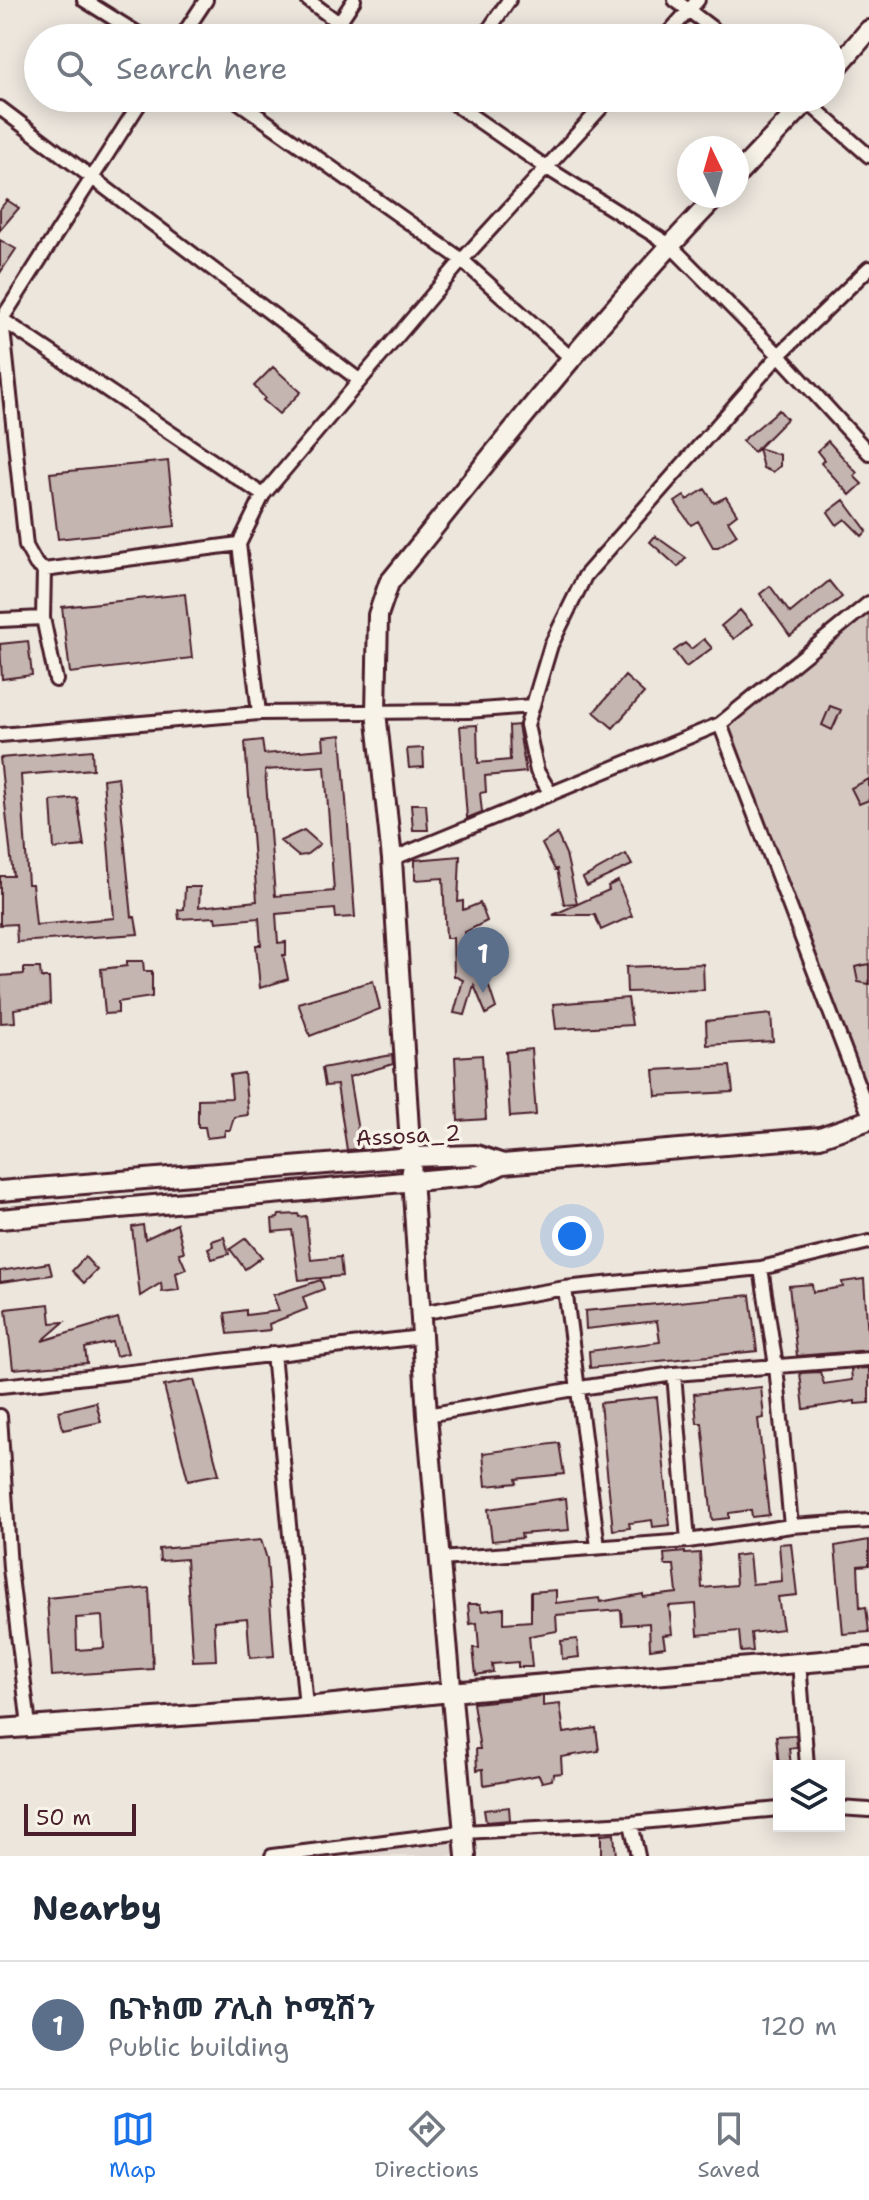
<!DOCTYPE html>
<meta charset="utf-8">
<style>
:root{--surface:#fff;--page:#f6f6f7;--text:#1f2937;--muted:#747a83;--line:#e0e1e3;--accent:#1a73e8}
body{margin:0;font-family:"Shantell Sans","Noto Sans Ethiopic",sans-serif;background:var(--page);color:var(--text)}
.controls{position:absolute;right:24px;bottom:24px;display:grid;overflow:hidden;border-radius:0px;box-shadow:0 4px 20px #0003}
.controls button{width:72px;height:72px;display:grid;place-items:center;padding:0;border:0;border-bottom:2px solid var(--line);background:var(--surface);color:var(--text);font:40px sans-serif}
.compass{position:absolute;left:677px;top:136px;width:72px;height:72px;border-radius:50%;background:var(--surface);box-shadow:0 4px 20px #0003;rotate:355deg}
.scale{position:absolute;left:24px;bottom:20px;width:112px;box-sizing:border-box;padding-left:8px;border:4px solid #4a1f2b;border-top:0;font-size:22px;line-height:28px;white-space:nowrap;color:#4a1f2b;-webkit-text-stroke:6px #f7f3e8;paint-order:stroke}
.you{position:absolute;left:572px;top:1236px;width:28px;height:28px;margin:-20px;border:6px solid #fff;border-radius:50%;background:#1a73e8;box-shadow:0 0 0 12px #1a73e833}
.badge{display:grid;place-items:center;width:52px;height:52px;border-radius:50%;background:var(--accent);color:#fff;font-size:26px;font-weight:700}
.pin{position:absolute;translate:-50% -66px;filter:drop-shadow(0 2px 4px #0008)}
.pin::after{content:'';position:absolute;top:42px;width:28px;height:24px;background:inherit;clip-path:polygon(0 0,100% 0,50% 100%)}
.list{margin:0;padding:0;list-style:none}
h2{display:flex;justify-content:space-between;align-items:center;height:104px;margin:0;padding:0 32px;font-size:34px}
h2 small{font-size:26px;font-weight:400;color:var(--muted)}
.list li{display:grid;grid-template-columns:52px 1fr auto;gap:24px;align-items:center;box-sizing:border-box;height:128px;padding:0 32px;border-top:2px solid var(--line)}
.list b{display:block;font-size:30px;white-space:nowrap}
.list p{margin:0;font-size:26px;white-space:nowrap;color:var(--muted)}
.list em{font-size:26px;font-style:normal;color:var(--muted)}
.icon{flex:none;width:44px;height:44px;fill:none;stroke:currentColor;stroke-width:2;stroke-linecap:round;stroke-linejoin:round}
.map{position:relative;flex:none;width:869px;height:1856px;overflow:hidden}
.search{position:absolute;background:var(--surface);box-shadow:0 4px 20px #0003;left:24px;right:24px;top:24px;height:88px;display:flex;align-items:center;gap:20px;box-sizing:border-box;padding:0 28px;border-radius:44px;color:var(--muted);font-size:30px}
.sheet{height:232px;background:var(--surface)}
nav{display:flex;justify-content:space-around;align-items:center;box-sizing:border-box;height:112px;border-top:2px solid var(--line);background:var(--surface);font-size:22px;color:var(--muted)}
nav a{display:grid;justify-items:center;gap:4px}
nav .on{color:var(--accent)}
.map>svg:first-child{display:block}
.built{fill:#e0d7d0}
.green{fill:#d5c9c2;stroke:#907476;stroke-width:2}
.building{fill:#c4b5b0;stroke:#4a1f2b;stroke-width:2;fill-rule:evenodd}
.lines{fill:none;stroke-linecap:round;stroke-linejoin:round}
.street-casing{stroke:#4a1f2b;stroke-width:18}
.secondary-casing{stroke:#4a1f2b;stroke-width:24}
.street{stroke:#f7f3e8;stroke-width:12}
.secondary{stroke:#f7f3e8;stroke-width:18}
.labels{text-anchor:middle;stroke-width:7;stroke-linejoin:round;paint-order:stroke}
.street-label{font-size:22px;fill:#4a1f2b;stroke:#f7f3e8}
</style>
<div class="map">
<svg width="869" height="1856" viewBox="0 0 869 1856">
<rect width="100%" height="100%" fill="#ece6dd"/>
<filter id="ink" filterUnits="userSpaceOnUse"><feTurbulence type="fractalNoise" baseFrequency=".0125" numOctaves="2"/><feDisplacementMap in="SourceGraphic" scale="16" xChannelSelector="R" yChannelSelector="G"/><feConvolveMatrix kernelMatrix="1 2 1 2 8 2 1 2 1" color-interpolation-filters="sRGB"/></filter>
<g filter="url(#ink)">
<path class="built" d="M464 1832 466 1856H319Z"/>
<path class="green" d="M869 606V1115L721 726Z"/>
<path class="building" d="M7 200 19 208 0 230V209Z
M0 240 16 249 0 273Z
M273 367 301 392 279 414 263 400 265 398 254 386Z
M779 410 787 419 754 452 742 441Z
M828 441 857 473 854 476 862 484 850 495 821 463 824 460 817 451Z
M758 448 780 455V466L773 472 763 468Z
M168 461 175 526 58 539 50 473Z
M705 489 714 503 726 497 737 514 728 521 737 535 718 547H713L698 521 691 525 675 502 684 496 687 500Z
M844 500 867 531 862 536 845 519 837 525 828 512Z
M655 536 686 558 678 567 650 542Z
M829 581 842 597 790 636 760 594 770 586 790 613Z
M185 594 192 658 70 673 62 607Z
M740 610 752 624 734 639 721 626Z
M704 639 712 648 686 667 674 651 685 643 691 649Z
M28 641 32 675 2 679 0 644Z
M625 676 644 693 613 728 594 712Z
M830 706 841 710 832 730 822 725Z
M477 725 478 763 510 760 509 726 518 725 526 772 485 776 486 792 480 793 482 812 467 818 460 726Z
M341 735 355 917 336 918 335 909 276 914 278 943 286 942V955H283L288 979 260 988 256 945H261L259 918 216 922 215 917 179 919 178 910 184 909 185 887H200L199 907 257 901 245 742 262 740 264 754 324 749 323 737ZM325 766 334 891 275 896 265 770Z
M423 748 424 767 409 768 407 749Z
M92 750 93 769 21 775 28 884H32L36 925 114 918 103 779 118 777 132 917H135L138 934 17 942 16 924 0 925V876H13L0 758Z
M869 779V800L859 804 851 788Z
M77 798 84 846 54 849 51 801Z
M411 804H426L428 830H413Z
M304 830 320 844 306 855 298 856 280 841Z
M557 834 566 854 577 903 564 904 557 869 555 870 542 844Z
M626 854 632 865 587 886 583 878Z
M460 856 458 902 463 901V910L480 903 487 921 465 932 466 957 491 954 493 974 486 978 496 1008 486 1014 474 985 465 1015 454 1013 463 980 454 976 453 938H446L443 878 415 880V860Z
M618 881 632 916 601 930 595 915H553L609 890 608 886Z
M127 961H143L144 971H152V997L118 1002V1013L105 1014 101 969 127 966Z
M703 964 704 990 627 992 626 967Z
M869 964V984L858 982 855 967Z
M24 968H40L41 978H49L50 1004 14 1009 15 1022 1 1023 0 976 24 974Z
M373 981 380 1009 310 1036 298 1003Z
M628 998 632 1025 556 1029 553 1004Z
M771 1014 773 1041 707 1045 706 1021Z
M531 1049 536 1115 510 1117 506 1052Z
M392 1055 393 1064 349 1077 361 1149 347 1150 337 1085 325 1086 322 1068Z
M482 1055 486 1119 458 1121 455 1057Z
M730 1066 733 1092 656 1096 654 1070Z
M244 1073 248 1115 234 1117 230 1130H225L224 1136 207 1138 205 1127H198V1099L232 1098 230 1075Z
M298 1214 299 1217 306 1216 311 1260 340 1257 342 1276 299 1280 292 1230 273 1232 272 1219 278 1218 279 1215Z
M177 1224 184 1252 179 1253 186 1269 176 1273 179 1290 162 1292 161 1283 140 1296 132 1227 143 1225 145 1239Z
M224 1237 229 1254 212 1259 208 1248 213 1246 212 1241Z
M246 1238 262 1257 245 1269 230 1249Z
M85 1257 97 1270 84 1283 72 1271Z
M49 1263 52 1275 0 1282V1271Z
M864 1279 869 1350 797 1356 789 1286 812 1284 813 1292 843 1287 842 1282Z
M321 1280 324 1289 303 1297 307 1309 269 1324 270 1330 228 1334 225 1313 246 1310V1315L279 1311 273 1295Z
M750 1295 757 1351 590 1368 589 1351 660 1342 657 1321 586 1329 585 1311Z
M49 1304 51 1323 64 1322 42 1341 118 1318 128 1353 116 1356 112 1342 85 1348 87 1363 13 1369 6 1309Z
M869 1368V1403L855 1404V1401L804 1409 800 1373 820 1372 824 1384 852 1380 851 1369Z
M194 1380 219 1474 188 1480 164 1386Z
M761 1387 764 1418 758 1419 769 1515 752 1517 751 1510 729 1513V1518L712 1520 702 1423H697L694 1394Z
M657 1397 670 1525 653 1527 652 1520 629 1523 630 1528 613 1530 600 1403Z
M96 1402 101 1422 63 1430 59 1411Z
M559 1443 564 1474 516 1479 517 1483 486 1486 483 1453Z
M566 1498 569 1530 521 1534 522 1538 492 1541 488 1509Z
M261 1540 267 1559 274 1656 250 1658 247 1618 214 1621 216 1660 193 1661 186 1559 160 1561 159 1549Z
M869 1540V1565L858 1566 860 1608 866 1607 869 1632 843 1634 835 1546Z
M791 1543 797 1595 778 1597 783 1629 751 1633 753 1651 741 1652 739 1631 698 1635 696 1604 669 1606 672 1634 663 1635 665 1647 650 1649 649 1623 622 1625 621 1610 556 1615 557 1631 529 1636 532 1667H518V1662L492 1664 493 1672 476 1675 473 1648H479L477 1623 470 1624 468 1604H480L482 1611 504 1608V1623L531 1621V1592L556 1590V1603L599 1598 600 1602 643 1594V1597L677 1593 674 1565H665L664 1554 685 1552V1554L700 1553 702 1588 736 1585 734 1556 749 1554 752 1584 782 1581 779 1544Z
M149 1588 153 1669 52 1676 47 1598ZM102 1616 104 1648 77 1650 76 1618Z
M577 1639 579 1657 562 1659 561 1641Z
M543 1696V1706L560 1704 564 1733 596 1728 599 1751 561 1757 562 1773 553 1774 552 1780 542 1782 539 1775 484 1785 483 1769 477 1770 476 1749H480L473 1703Z
M796 1735 797 1747 789 1748 791 1766H779L776 1736Z
M509 1807 510 1820 486 1822 484 1810Z
M614 1834 616 1856H601V1835Z"/>
<g class="lines">
<defs>
<path id="street" d="M84 0 145 38
M308 0 359 38
M675 0 725 38
M338 24 354 0
M181 38 206 0
M483 38 509 0
M664 38 698 0
M233 98 462 260 571 358
M446 98 547 168 670 245 779 355 869 453
M803 98 869 156
M0 108 359 380
M0 318 263 495
M2 319 26 546 36 564 44 570 239 544
M0 322 143 98
M44 570 43 618 56 680
M0 620 43 618
M259 713 239 544 263 495 462 260 610 98
M720 724 869 1114
M0 735 259 713 468 711 532 706
M551 794 537 771 527 725 551 645 585 576 779 355 869 268
M392 859 720 724 869 603
M761 1268 776 1366 791 1526
M565 1288 598 1547
M420 1313 565 1288 761 1268 869 1242
M273 1353 306 1707
M674 1374 688 1541
M0 1386C141 1373 281 1352 422 1337
M427 1415 580 1388 674 1374 869 1359
M0 1416 10 1568 29 1726
M440 1559 688 1541 791 1526 869 1521
M799 1662 807 1766
M839 1808 869 1810
M631 1823 638 1856
M272 1856 464 1832 631 1823 779 1809"/>
<path id="secondary" d="M831 74 869 30
M737 175 810 98
M0 1191 411 1157 476 1155 503 1164
M0 1219 480 1175 503 1164 820 1137 869 1120
M0 1729 306 1707 450 1692 869 1657
M466 1856 427 1415 392 859 376 712 378 615 389 583C495 452 599 318 717 196"/>
</defs>
<use href="#street" class="street-casing"/>
<use href="#secondary" class="secondary-casing"/>
<use href="#street" class="street"/>
<use href="#secondary" class="secondary"/>
</g>
</g>
<g class="labels">
<g class="street-label">
<text transform="translate(408 1135) rotate(-3)" y="8">Assosa_2</text>
</g>
</g>
</svg>
<div class="controls">
<button><svg class="icon" aria-label="layers" viewBox="0 0 24 24"><path d="M12 4l9 5-9 5-9-5zM3 14l9 5 9-5"/></svg></button>
</div>
<svg class="compass" viewBox="-18 -18 36 36"><path d="M0-13l5 13h-10z" fill="#e53935"/><path d="M0 13l5-13h-10z" fill="#747a83"/></svg>
<div class="scale">50 m</div>
<div class="you"></div>
<div class="pin badge" style="left:483px;top:993px;background:#5c6f8a">1</div>
<div class="search"><svg class="icon" aria-label="search" viewBox="0 0 24 24"><circle cx="10" cy="10" r="6"/><path d="M15 15l6 6"/></svg>Search here</div>
</div>
<section class="sheet">
<h2>Nearby<small></small></h2>
<ul class="list">
<li><span class="badge" style="background:#5c6f8a">1</span><div><b>ቤጉክመ ፖሊስ ኮሚሽን</b><p>Public building</p></div><em>120 m</em></li>
</ul>
</section>
<nav>
<a class="on"><svg class="icon" aria-label="map" viewBox="0 0 24 24"><path d="M3 6l6-2 6 2 6-2v14l-6 2-6-2-6 2zM9 4v14M15 6v14"/></svg>Map</a>
<a><svg class="icon" aria-label="directions" viewBox="0 0 24 24"><path d="M12 3l9 9-9 9-9-9zM9 14v-3h6M13 9l2 2-2 2"/></svg>Directions</a>
<a><svg class="icon" aria-label="saved" viewBox="0 0 24 24"><path d="M7 4h10v16l-5-4-5 4z"/></svg>Saved</a>
</nav>
